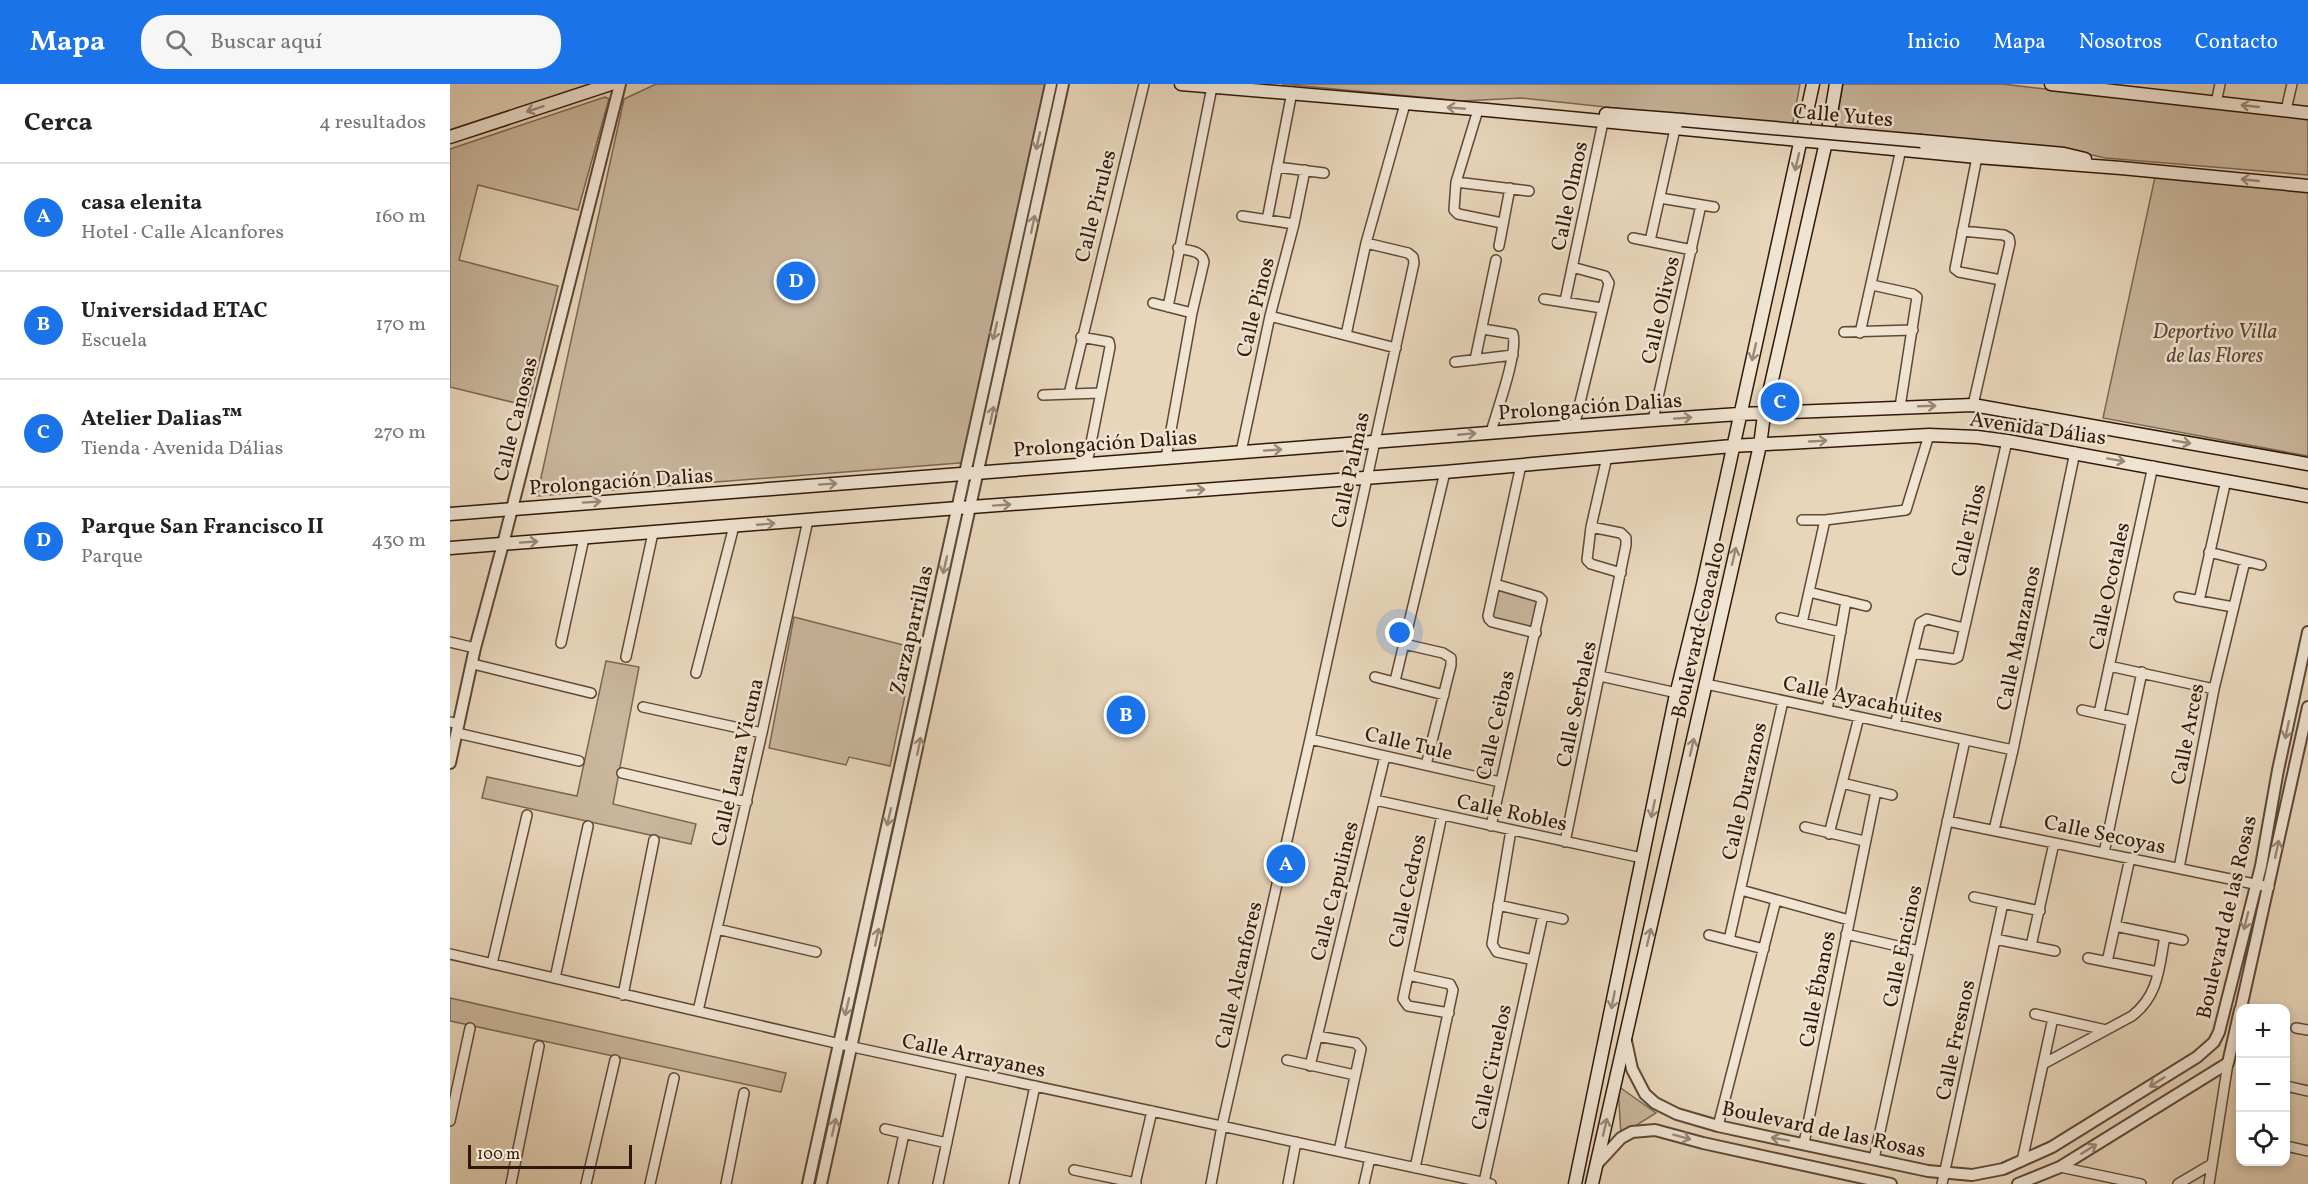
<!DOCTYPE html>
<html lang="es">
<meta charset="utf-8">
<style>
:root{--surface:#fff;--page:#f6f6f6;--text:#222;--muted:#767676;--line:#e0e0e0;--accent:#1a73e8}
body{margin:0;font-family:Vollkorn,serif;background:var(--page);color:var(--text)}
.controls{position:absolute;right:18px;bottom:18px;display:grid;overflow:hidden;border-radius:12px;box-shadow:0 3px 9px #0003}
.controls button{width:54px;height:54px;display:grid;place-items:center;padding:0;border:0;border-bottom:2px solid var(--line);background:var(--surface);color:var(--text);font:30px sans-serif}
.scale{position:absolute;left:18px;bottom:15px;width:164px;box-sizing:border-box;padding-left:6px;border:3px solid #301808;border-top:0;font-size:16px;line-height:21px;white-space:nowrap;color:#301808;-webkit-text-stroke:4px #f0e4d3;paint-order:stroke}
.you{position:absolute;left:950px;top:549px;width:21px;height:21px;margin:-15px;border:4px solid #fff;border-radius:50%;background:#1a73e8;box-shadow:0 0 0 9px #1a73e833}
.badge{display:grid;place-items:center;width:39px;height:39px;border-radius:50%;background:var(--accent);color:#fff;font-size:20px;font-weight:700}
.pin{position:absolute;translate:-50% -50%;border:3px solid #fff;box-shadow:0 2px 6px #0006}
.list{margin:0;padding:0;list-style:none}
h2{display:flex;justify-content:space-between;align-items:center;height:78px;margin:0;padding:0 24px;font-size:26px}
h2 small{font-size:20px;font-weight:400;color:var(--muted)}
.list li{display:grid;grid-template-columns:39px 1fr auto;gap:18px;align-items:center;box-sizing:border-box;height:108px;padding:0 24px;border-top:2px solid var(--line)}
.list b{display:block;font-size:22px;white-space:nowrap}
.list p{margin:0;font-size:20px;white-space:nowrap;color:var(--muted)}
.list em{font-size:20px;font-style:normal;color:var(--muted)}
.icon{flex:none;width:33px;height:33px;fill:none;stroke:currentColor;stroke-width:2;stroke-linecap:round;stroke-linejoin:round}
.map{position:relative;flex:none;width:1858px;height:1100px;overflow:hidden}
header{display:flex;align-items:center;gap:36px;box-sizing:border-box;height:84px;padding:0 30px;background:var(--accent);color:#fff}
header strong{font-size:28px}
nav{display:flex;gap:33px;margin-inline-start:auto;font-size:21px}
.search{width:420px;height:54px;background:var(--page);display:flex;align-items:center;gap:15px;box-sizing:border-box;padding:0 21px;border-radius:24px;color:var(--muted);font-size:22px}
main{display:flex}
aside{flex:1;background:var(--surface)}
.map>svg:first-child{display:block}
.green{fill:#c9b69d;stroke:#7c6752;stroke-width:1.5}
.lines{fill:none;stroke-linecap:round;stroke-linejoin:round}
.minor-casing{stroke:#5e4835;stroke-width:12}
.tertiary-casing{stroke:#5e4835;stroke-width:14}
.secondary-casing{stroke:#301808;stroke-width:15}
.minor{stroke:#f0e4d3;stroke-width:9}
.tertiary{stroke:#f0e4d3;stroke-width:10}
.secondary{stroke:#f0e4d3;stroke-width:12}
.secondary-bridge-casing{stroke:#301808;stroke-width:15;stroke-linecap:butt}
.secondary-bridge{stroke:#f0e4d3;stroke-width:12}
.oneway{stroke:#9a8878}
.labels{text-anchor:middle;stroke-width:5;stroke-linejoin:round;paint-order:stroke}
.street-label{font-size:21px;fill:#301808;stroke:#f0e4d3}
.park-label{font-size:21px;font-style:italic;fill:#5e4735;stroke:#f0e4d3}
</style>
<header>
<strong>Mapa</strong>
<div class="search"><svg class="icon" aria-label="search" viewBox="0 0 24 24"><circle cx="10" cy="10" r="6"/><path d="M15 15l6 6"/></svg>Buscar aquí</div>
<nav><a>Inicio</a><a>Mapa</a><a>Nosotros</a><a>Contacto</a></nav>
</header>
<main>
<aside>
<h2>Cerca<small>4 resultados</small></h2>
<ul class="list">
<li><span class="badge">A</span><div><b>casa elenita</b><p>Hotel · Calle Alcanfores</p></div><em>160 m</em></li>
<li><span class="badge">B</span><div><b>Universidad ETAC</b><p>Escuela</p></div><em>170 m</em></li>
<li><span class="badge">C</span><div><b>Atelier Dalias™</b><p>Tienda · Avenida Dálias</p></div><em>270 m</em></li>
<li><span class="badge">D</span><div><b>Parque San Francisco II</b><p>Parque</p></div><em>430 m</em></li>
</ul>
</aside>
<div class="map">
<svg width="1858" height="1100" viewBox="0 0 1858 1100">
<rect width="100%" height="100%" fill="#e8d6bb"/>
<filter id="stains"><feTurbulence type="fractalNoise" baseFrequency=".00333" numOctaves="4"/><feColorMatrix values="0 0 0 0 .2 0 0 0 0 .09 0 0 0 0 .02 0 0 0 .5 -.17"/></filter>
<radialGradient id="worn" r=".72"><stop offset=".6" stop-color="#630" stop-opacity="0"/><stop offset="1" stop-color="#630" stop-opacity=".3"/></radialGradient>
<path class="green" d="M206 0H599L522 378 87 412 174 15Z
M832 0H1350L1342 43 1071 14 1012 17Z
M1393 0H1552L1858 35V91L1655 74 1625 67 1385 46Z
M155 13 159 15 128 126 28 101 9 176 108 202 78 322 0 303V65Z
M1705 93 1858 108V372L1653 334Z
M1045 504 1089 517 1083 547 1040 533Z
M344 533 465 564 440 682 399 673 396 681 319 664Z
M156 577 189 583 163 720 246 740 241 760 32 714 37 693 127 712Z
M0 914 336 989 331 1008 0 937Z
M1168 1002 1206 1029 1171 1051Z"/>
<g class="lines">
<defs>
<path id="minor" d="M1766 19 1770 0
M1028 26 1006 98 1004 126 1008 130 1052 139
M1836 26 1842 0
M1527 73 1505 185 1509 188 1551 196
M827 83 874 89
M1006 98 1079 107
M1210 114 1264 123
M792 132 844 140
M817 136 842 8
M1512 147 1554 151 1559 154 1560 159 1523 321
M1183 154 1242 166
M1200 157 1225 45
M1049 162 1060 104
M1122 183 1155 192 1159 199 1124 343
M1422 201 1463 210 1467 213 1450 323
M1094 215 1152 224
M1115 217 1153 38
M703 219 742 229
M718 223 762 3
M820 232 946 264
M1033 245 1063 250C1068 270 1047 326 1041 348
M1394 248 1463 246
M1410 249 1451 65
M896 251 916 159 955 20
M631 253 659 258 660 263 637 379
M1025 276 1046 176
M1005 278 1063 271
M619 310 694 0
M593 311 650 309
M1203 336 1251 121
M791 368 820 232 844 140 855 86
M1157 373 1141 443 1137 476 1141 480 1171 489
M716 374 742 229 754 178C752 166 738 167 728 164
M1071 381 1038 532 1039 535 1042 538 1086 549
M1352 436H1375L1456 426 1479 351
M1759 468 1811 481
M1359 508 1416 522
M1729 513 1783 523
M1749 517 1776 396
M1331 534 1391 548
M1352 539 1375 436
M0 558 25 564
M111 559 134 454
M954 560 993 569 1001 574V581L976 681
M1463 569 1504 575 1508 573 1557 357
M176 573 203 449
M23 580 141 609
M1659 582 1764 605
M246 589 284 442
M1150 592 1227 609
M925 593 994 611
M945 597 995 388
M1256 600 1563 666
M193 623 312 649
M1377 626 1396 517
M1632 626 1682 637
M1649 629 1703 382
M0 638 9 640
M1445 641 1470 539 1477 535 1514 544
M7 649 129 677
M860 655 1050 698
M172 689 297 718
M1392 699 1442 711
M925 716 1192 774
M992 731 953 915 958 922 999 929
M1497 737 1819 803
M1041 742 1092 516 1089 513 1045 500
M1355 743 1414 757
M1061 746 1042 860 1047 868 1083 876
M1544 746 1563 666 1625 368
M1379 750 1409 633
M1115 758 1176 461V454L1171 449 1141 443
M1654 769 1692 588
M1729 784 1764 605 1795 477
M1291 806 1399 836
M1524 813 1590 827
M1048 821 1113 835
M1665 842 1733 856
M267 845 366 868
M1396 850 1469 867
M1259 851 1314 865
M1545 855 1605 867
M1279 856 1333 617
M1581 862 1604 759
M0 870 403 963 1041 1100
M1638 874 1708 888
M1657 878 1680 774
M42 880 77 731
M958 891 1000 900 1003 906 965 1084
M105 894 138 742
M173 911 204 756
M248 927 312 649 358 436
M1585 930 1656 946
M1846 944 1858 946
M867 952 906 959 911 965 889 1067
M837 976 905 991
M1595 979 1682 932C1709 911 1709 884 1715 852
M860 982 935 672
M1836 1002 1858 1007
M0 1037 20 944
M1268 1042 1326 816
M435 1045 497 1059
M1354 1059 1426 707
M1836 1062 1858 1067
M1424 1075 1515 656
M1572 1077 1603 934
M1610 1083 1691 1100
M624 1086 686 1099
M1034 1098 1093 831
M61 1100 89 962
M136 1100 165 976
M200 1100 224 994
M276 1100 294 1009
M443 1100 454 1050
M488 1100 512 987
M564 1100 585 1002
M685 1100 702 1027
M761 1100 772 1042 860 655 964 179 963 173 958 169 916 159
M838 1100 846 1058
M914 1100 920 1074
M1492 1100 1553 819
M1728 1100 1762 1080
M1759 1100 1778 979"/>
<path id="tertiary" d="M0 679 25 564 53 460 170 0
M1791 924 1858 623
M1176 957 1182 985 1195 1010 1205 1019 1227 1030 1268 1042 1478 1087 1522 1091 1553 1085 1602 1063 1747 973 1764 958 1769 948 1811 782 1828 686 1858 548
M1147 1080 1171 1054 1182 1048 1205 1046 1253 1059 1441 1100
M358 1100 601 0
M371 1100 613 0
M1568 1100 1610 1083 1778 979 1790 926"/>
<path id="secondary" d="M731 0 1037 26 1527 73 1671 84 1858 102
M1601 0 1858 29
M1156 30 1232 36
M0 53 161 0
M1471 57 1614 70 1635 75
M0 430 1203 336 1289 330 1523 321 1858 380
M0 464 508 424 995 388 1282 362 1479 351 1527 353 1557 357 1858 412
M1125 1100 1225 615 1252 505 1363 0
M1142 1100 1310 361 1314 331 1376 58 1386 0"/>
</defs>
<use href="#minor" class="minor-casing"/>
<use href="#tertiary" class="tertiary-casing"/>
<use href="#secondary" class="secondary-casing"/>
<use href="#minor" class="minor"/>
<use href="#tertiary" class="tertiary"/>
<use href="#secondary" class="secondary"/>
<defs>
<path id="secondary-bridge" d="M1232 36 1471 57"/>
</defs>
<use href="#secondary-bridge" class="secondary-bridge-casing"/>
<use href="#secondary-bridge" class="secondary-bridge"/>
</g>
<defs><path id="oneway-shaft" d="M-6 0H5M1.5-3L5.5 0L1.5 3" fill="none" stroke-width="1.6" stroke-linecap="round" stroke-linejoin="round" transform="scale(1.5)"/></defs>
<g class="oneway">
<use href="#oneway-shaft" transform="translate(1800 22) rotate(-174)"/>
<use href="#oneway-shaft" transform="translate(1006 24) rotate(-175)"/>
<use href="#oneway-shaft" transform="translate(85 25) rotate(162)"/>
<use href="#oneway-shaft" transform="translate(588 57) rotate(103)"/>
<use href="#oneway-shaft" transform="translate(1347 78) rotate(103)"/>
<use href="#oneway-shaft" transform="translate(1800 96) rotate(-174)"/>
<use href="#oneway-shaft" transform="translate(583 140) rotate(-78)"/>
<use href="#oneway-shaft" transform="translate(545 247) rotate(103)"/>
<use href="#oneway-shaft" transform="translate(1304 268) rotate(103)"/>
<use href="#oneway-shaft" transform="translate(1477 322) rotate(-2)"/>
<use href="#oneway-shaft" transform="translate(542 331) rotate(-78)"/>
<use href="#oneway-shaft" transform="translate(1233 334) rotate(-4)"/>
<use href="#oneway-shaft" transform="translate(1017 350) rotate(-5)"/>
<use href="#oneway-shaft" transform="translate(1368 357) rotate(-3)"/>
<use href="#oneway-shaft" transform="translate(1732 358) rotate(10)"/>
<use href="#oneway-shaft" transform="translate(823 366) rotate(-4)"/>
<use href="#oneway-shaft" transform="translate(1666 376) rotate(10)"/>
<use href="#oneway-shaft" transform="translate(378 400) rotate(-4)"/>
<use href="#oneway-shaft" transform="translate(746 406) rotate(-4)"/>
<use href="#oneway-shaft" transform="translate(142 418) rotate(-4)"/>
<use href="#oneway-shaft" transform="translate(552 421) rotate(-4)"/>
<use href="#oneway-shaft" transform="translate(316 440) rotate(-5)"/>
<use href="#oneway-shaft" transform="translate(79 458) rotate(-4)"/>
<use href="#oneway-shaft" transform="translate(1284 472) rotate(-77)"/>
<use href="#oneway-shaft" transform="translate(495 481) rotate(103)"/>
<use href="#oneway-shaft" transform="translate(1837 646) rotate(102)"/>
<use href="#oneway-shaft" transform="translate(469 662) rotate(-78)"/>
<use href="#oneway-shaft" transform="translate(1242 663) rotate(-77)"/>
<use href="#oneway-shaft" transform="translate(1203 725) rotate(102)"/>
<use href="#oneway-shaft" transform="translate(439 733) rotate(103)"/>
<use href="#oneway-shaft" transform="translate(1827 765) rotate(-78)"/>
<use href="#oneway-shaft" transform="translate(1796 837) rotate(104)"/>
<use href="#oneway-shaft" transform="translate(427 853) rotate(-78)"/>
<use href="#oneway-shaft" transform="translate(1199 853) rotate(-77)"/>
<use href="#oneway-shaft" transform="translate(1163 916) rotate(101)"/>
<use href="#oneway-shaft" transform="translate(397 923) rotate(103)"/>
<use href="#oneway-shaft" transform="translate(1707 998) rotate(148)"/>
<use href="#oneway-shaft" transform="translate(384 1043) rotate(-77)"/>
<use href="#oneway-shaft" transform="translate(1155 1043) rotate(-77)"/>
<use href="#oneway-shaft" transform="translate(1232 1053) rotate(15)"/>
<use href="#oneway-shaft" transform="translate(1330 1055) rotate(-170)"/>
<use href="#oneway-shaft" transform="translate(1639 1065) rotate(-32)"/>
</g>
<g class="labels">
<g class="street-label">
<text transform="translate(1393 31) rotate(5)" y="7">Calle Yutes</text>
<text transform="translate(1119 112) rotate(-78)" y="7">Calle Olmos</text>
<text transform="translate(645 122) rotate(-76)" y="7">Calle Pirules</text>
<text transform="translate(805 223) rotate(-76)" y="7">Calle Pinos</text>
<text transform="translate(1210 226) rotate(-77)" y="7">Calle Olivos</text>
<text transform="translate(1140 322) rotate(-4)" y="7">Prolongación Dalias</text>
<text transform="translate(65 335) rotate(-76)" y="7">Calle Canosas</text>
<text transform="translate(1588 344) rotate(8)" y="7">Avenida Dálias</text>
<text transform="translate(655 359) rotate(-4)" y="7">Prolongación Dalias</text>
<text transform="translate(900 386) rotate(-78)" y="7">Calle Palmas</text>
<text transform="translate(171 397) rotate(-4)" y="7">Prolongación Dalias</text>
<text transform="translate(1518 446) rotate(-77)" y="7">Calle Tilos</text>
<text transform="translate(1659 502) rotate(-78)" y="7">Calle Ocotales</text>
<text transform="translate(461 546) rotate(-77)" y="7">Zarzaparrillas</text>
<text transform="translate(1248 546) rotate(-77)" y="7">Boulevard Coacalco</text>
<text transform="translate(1568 554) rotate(-78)" y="7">Calle Manzanos</text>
<text transform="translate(1413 615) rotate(12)" y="7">Calle Ayacahuites</text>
<text transform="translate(1126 620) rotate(-78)" y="7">Calle Serbales</text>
<text transform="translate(1045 641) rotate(-77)" y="7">Calle Ceibas</text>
<text transform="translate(1737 650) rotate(-79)" y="7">Calle Arces</text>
<text transform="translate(959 659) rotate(13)" y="7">Calle Tule</text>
<text transform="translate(287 678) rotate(-77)" y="7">Calle Laura Vicuna</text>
<text transform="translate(1294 707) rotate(-77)" y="7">Calle Duraznos</text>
<text transform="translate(1062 728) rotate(12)" y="7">Calle Robles</text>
<text transform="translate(1655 750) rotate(12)" y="7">Calle Secoyas</text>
<text transform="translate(884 807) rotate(-76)" y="7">Calle Capulines</text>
<text transform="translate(957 807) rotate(-78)" y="7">Calle Cedros</text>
<text transform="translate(1776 833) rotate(-77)" y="7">Boulevard de las Rosas</text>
<text transform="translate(1452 862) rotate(-78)" y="7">Calle Encinos</text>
<text transform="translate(788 891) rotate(-77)" y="7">Calle Alcanfores</text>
<text transform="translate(1367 905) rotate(-79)" y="7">Calle Ébanos</text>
<text transform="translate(1505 956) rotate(-78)" y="7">Calle Fresnos</text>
<text transform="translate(524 971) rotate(12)" y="7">Calle Arrayanes</text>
<text transform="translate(1041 983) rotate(-78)" y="7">Calle Ciruelos</text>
<text transform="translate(1374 1045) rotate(12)" y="7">Boulevard de las Rosas</text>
</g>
<g class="park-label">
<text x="1765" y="254">Deportivo Villa<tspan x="1765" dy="24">de las Flores</tspan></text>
</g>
</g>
<rect width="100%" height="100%" filter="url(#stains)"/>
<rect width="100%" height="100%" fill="url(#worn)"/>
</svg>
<div class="controls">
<button>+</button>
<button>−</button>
<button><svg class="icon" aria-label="locate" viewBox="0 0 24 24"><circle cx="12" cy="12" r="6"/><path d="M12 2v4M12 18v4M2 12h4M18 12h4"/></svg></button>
</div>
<div class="scale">100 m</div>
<div class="you"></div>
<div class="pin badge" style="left:836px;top:780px">A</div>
<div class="pin badge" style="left:676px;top:631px">B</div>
<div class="pin badge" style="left:1330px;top:318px">C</div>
<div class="pin badge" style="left:346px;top:197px">D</div>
</div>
</main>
